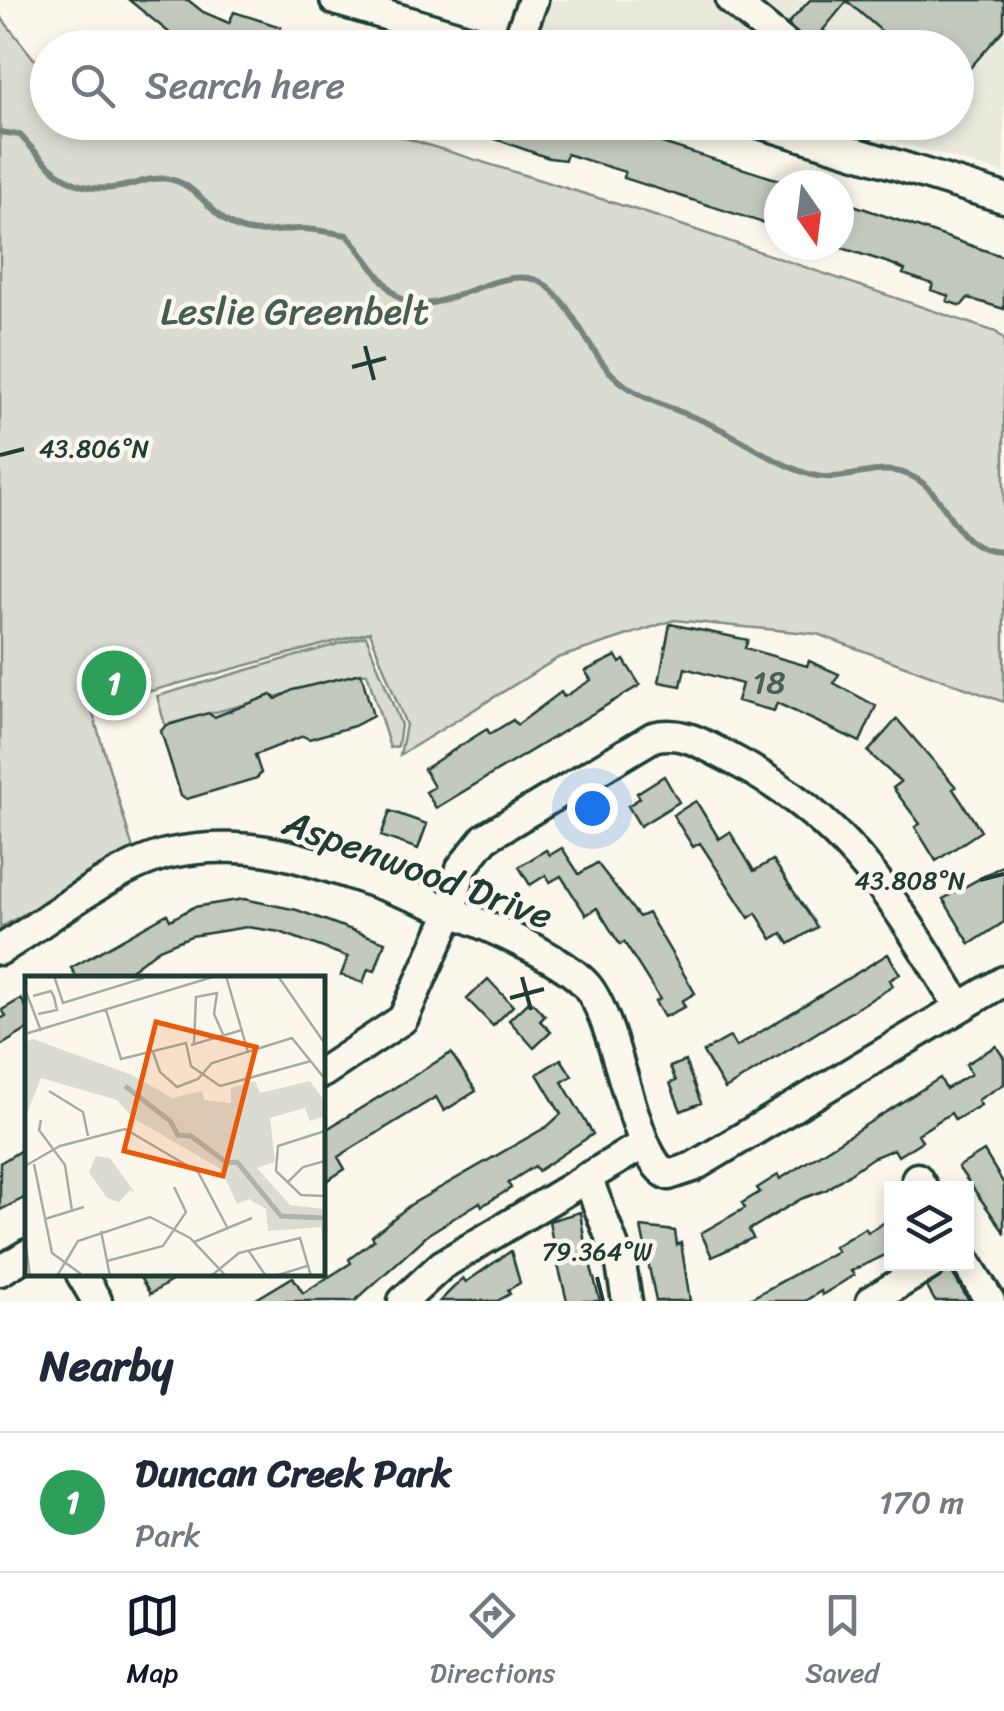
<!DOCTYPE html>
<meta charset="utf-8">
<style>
:root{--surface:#fff;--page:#f2f2f3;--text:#1f2937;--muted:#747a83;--line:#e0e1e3;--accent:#111827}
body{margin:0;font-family:Sriracha,sans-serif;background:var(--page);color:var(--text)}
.controls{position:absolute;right:30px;bottom:30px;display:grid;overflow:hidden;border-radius:0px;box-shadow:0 5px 15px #0003}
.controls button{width:90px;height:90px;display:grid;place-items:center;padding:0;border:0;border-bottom:2px solid var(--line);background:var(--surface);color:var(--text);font:50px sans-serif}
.compass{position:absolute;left:764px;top:170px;width:90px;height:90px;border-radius:50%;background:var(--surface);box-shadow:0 5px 15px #0003;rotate:166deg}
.you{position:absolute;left:592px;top:808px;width:35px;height:35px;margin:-25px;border:8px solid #fff;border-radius:50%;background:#1a73e8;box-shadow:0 0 0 15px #1a73e833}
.badge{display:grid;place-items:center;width:65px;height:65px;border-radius:50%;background:var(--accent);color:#fff;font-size:32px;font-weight:700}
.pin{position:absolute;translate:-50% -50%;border:5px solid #fff;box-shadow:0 2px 10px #0006}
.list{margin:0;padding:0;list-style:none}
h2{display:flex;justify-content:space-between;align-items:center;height:130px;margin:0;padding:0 40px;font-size:42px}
h2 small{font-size:32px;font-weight:400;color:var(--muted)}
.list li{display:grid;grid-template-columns:65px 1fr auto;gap:30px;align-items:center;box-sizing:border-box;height:140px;padding:0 40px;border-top:2px solid var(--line)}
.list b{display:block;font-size:38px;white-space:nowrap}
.list p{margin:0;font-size:32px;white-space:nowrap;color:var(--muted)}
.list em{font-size:32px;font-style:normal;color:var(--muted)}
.icon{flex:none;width:55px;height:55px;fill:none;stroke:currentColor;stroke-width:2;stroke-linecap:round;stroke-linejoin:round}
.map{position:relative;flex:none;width:1004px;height:1301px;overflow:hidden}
.search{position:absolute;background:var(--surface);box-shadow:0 5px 15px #0003;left:30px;right:30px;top:30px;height:110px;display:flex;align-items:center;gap:25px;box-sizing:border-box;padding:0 35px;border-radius:55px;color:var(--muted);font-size:38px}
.sheet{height:270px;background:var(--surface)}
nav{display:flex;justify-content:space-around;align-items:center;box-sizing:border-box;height:140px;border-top:2px solid var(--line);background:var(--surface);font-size:28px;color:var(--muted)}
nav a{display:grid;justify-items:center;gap:5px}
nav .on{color:var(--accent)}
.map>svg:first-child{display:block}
.built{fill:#eae9de}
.green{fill:#dbdcd1;stroke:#7d8c82;stroke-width:2.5}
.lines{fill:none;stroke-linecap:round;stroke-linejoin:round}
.stream{stroke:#74847b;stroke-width:6}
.building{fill:#c4c9be;stroke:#1f3d34;stroke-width:2.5}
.minor-casing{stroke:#1f3d34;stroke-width:35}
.minor{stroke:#fbf7ec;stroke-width:28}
.ticks{fill:none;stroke:#1f3d34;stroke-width:4}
.labels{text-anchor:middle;stroke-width:9;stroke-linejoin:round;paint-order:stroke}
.number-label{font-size:32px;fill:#486056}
.park-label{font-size:38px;fill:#455d53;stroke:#fbf7ec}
.street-label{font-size:38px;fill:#1f3d34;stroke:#fbf7ec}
.inset-river{fill:none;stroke:#adb4aa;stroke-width:5}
.inset-road{fill:none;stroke:#a3ada2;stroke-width:2.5}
.view{fill:#e8590c;fill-opacity:0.15;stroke:#e8590c;stroke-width:5}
.inset-edge{fill:none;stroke:#1f3d34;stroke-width:5}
.ticks-label{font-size:25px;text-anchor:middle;fill:#1f3d34;stroke:#fbf7ec;stroke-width:9;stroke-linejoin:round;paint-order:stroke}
</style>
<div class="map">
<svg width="1004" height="1301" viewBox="0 0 1004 1301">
<rect width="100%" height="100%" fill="#fbf7ec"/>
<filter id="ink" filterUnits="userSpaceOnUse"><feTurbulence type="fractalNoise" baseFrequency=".01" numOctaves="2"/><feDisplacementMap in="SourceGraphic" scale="20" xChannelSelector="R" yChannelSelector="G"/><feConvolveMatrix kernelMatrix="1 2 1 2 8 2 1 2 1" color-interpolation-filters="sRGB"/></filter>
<g filter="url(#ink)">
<path class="built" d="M531 0H1004V173L834 123 956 122V48H592L523 26Z"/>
<path class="green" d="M0 16 34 59 47 61 48 122 357 123 643 212 996 332 1004 339V702L817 634 674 620 558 658 400 755 406 725 370 632 91 707 133 849 0 928Z
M366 636 401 725 398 746 390 748 367 673 165 725 157 696Z"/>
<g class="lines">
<path class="stream" d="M0 132 20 135C53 172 76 199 129 185 144 181 158 176 173 180 199 187 211 215 234 226 255 237 279 229 302 229 317 229 332 233 347 235 362 250 385 289 401 299 438 323 507 254 547 286 573 307 587 347 610 372 637 401 676 408 710 424 744 439 776 465 812 475 848 485 880 458 915 478 952 498 952 553 1004 552"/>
</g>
<path class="building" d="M129 0H188L203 12 229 23 234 12 281 27 276 48H188Z
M810 0H1004V29L956 84V48H901L847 1 823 30 844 48H808L788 24Z
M488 122H596L779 180V228L624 178 625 172 567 154 565 160 549 158 484 135Z
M839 200 1004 257V309L968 298 961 306 947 301 949 296 931 290 933 284 903 274 905 270 892 264 839 247Z
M670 624 748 640 745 648 807 666 809 661 839 674 834 683 876 706 860 742 777 703 774 711 737 701 742 684 685 668 681 686 659 682Z
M616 656 620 663 624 660 640 685 436 808 426 792 434 787 424 769 487 729 490 734 513 720 517 725 561 692 564 697 591 680 585 671Z
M361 673 373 716 354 726 309 739 303 736 255 755 261 773 257 778 187 799 181 796 161 731 165 726 208 713 214 717 271 695 276 699 293 690Z
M897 719 956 787 953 789 981 831 936 861 915 827 920 824 893 788 901 782 868 752Z
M664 776 679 802 640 826 628 806 640 798 637 793Z
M696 801 719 839 730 832 754 871 773 860 817 927 789 944 782 933 772 939 756 913 749 918 700 843 693 847 673 815Z
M390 811 427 824 418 849 381 836Z
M562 848 579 874 597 863 639 917 648 913 695 993 682 1001 685 1007 664 1017 655 1002 660 999 624 942 620 945 597 908 586 915 561 876 550 882 546 875 530 885 519 867 546 850 550 855Z
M1004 865V922L970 944 943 899Z
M244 899 297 910 385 942 375 971 368 969 363 983 341 975 348 957 280 932 247 927 191 936 159 949 120 978H77L71 968 167 914 170 920 194 907Z
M888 954 900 974 890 980 893 986 725 1089 703 1052 730 1037 736 1047Z
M488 979 513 1006 493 1026 467 999Z
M21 999 28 1010V1029L0 1046V1019L6 1016 2 1010Z
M530 1000 545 1016 540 1021 551 1032 534 1048 509 1020Z
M996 1046 1004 1058V1084L978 1100 981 1105 955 1120 951 1113 918 1134 922 1141 898 1156 894 1149 872 1158 826 1190 801 1199 749 1230 753 1238 712 1257 701 1233 745 1208 742 1203 760 1192 757 1188 778 1175 780 1179 940 1078 946 1089 971 1074 966 1064Z
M451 1053 476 1091 444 1111 436 1097 338 1157 345 1169 328 1180 322 1171V1132Z
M561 1059 572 1076 562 1082 593 1134 538 1171 535 1166 508 1183 511 1188 482 1206 480 1202 430 1233 355 1301H253L293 1277 303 1293 351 1263 349 1259 374 1240 372 1236 410 1205 548 1126 561 1114 537 1074Z
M685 1061 701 1103 681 1111 670 1083 676 1081 670 1067Z
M28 1146V1196L0 1210V1163Z
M984 1151 1004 1184V1232L958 1167Z
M580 1212 585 1244 600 1301H567L554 1249 549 1221Z
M892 1218V1252L851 1271 854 1275 822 1295 821 1291 805 1301H746L837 1251 834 1247 865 1228 868 1232Z
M641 1227 675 1231 677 1245 681 1243 690 1301H656Z
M511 1251 520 1283 508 1290 510 1294 497 1301H440L463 1278 466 1282Z
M950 1267 951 1271 969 1301H935L927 1287Z
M138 1274H183L150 1294Z"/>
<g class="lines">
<defs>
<path id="minor" d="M335 0 497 48
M731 0 790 48
M515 48 533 0
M756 122 1004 198
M0 950C49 920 115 865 171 853 209 845 253 846 291 856 353 872 550 941 587 986 620 1026 633 1162 669 1175L693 1167 1004 981
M322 1073 403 1019 451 912 461 868 485 838 653 737C681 730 701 743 726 756 847 818 890 894 959 1006
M587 1177 621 1265 627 1301
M917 1178 923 1188
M966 1262 990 1301
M0 1271 28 1254
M81 1274 97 1301
M403 1301 442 1265 642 1145
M871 1301 931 1264"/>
</defs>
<use href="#minor" class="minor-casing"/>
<use href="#minor" class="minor"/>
</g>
</g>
<path class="ticks" d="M365 346 374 380M352 367 386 358M0 455 24 449M980 880 1004 874M522 977 531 1010M510 998 544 989M597 1277 603 1301"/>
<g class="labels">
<g class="number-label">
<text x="769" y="693">18</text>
</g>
<g class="park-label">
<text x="295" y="324">Leslie Greenbelt</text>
</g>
<g class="street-label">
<text transform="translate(418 869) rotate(20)" y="13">Aspenwood Drive</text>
</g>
</g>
<g transform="translate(25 976)">
<rect width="300" height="300" fill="#fbf7ec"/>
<path d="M8 63 107 99 147 122 177 115 179 124 206 127V112L230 105 235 117 285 105 300 126V140L285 145 280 132 245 142 250 186 232 192 265 229 300 233V296L296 251 243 255 241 233 224 223 212 228 196 193 108 142 92 124 16 102 0 142V66ZM71 180 85 182 110 217 105 214 94 226 82 222 64 196Z" fill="#dbdcd1"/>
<path class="inset-river" d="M100 110 145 145 153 159 166 160 202 187 212 186 256 240 300 242"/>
<path class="inset-road" d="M29 0 38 27 119 2M201 0 223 76M253 0 300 68M0 13 16 55M8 20 26 15 29 21 32 34 13 38M81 34 96 83 161 67 166 90 195 110 286 85M0 58 191 0M169 68 171 21 192 17 189 38 198 58M166 69 217 54M128 76 135 96 152 111 173 103 187 87 267 62 300 103M24 115 58 136 63 160M16 144 14 154 40 189 47 235M300 155 253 170 251 195 276 219 300 220M9 188 27 277 56 298M0 190 35 170 100 153 173 196 202 251M262 207 278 191 300 185M20 243 59 231M76 255 85 300M0 262 5 300M169 266 227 242M223 274 241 300M82 285 138 270 161 236 149 211M32 300 53 265 125 241 165 262 201 300M186 300 214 277 275 262 286 300M250 300 282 290"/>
<path class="view" d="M131 46 231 71 198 200 99 175Z"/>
<rect width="300" height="300" class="inset-edge"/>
</g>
<g class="ticks-label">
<text x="94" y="457">43.806°N</text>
<text x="910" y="889">43.808°N</text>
<text x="597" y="1260">79.364°W</text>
</g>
</svg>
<div class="controls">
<button><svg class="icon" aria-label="layers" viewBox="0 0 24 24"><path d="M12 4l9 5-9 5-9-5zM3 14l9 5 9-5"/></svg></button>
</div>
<svg class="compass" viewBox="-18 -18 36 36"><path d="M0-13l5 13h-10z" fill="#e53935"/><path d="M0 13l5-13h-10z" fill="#747a83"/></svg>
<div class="you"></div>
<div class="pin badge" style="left:114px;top:683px;background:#2e9e5b">1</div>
<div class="search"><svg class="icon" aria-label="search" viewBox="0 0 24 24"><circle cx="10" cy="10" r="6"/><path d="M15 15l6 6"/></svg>Search here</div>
</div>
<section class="sheet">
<h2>Nearby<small></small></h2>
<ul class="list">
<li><span class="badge" style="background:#2e9e5b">1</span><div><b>Duncan Creek Park</b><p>Park</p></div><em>170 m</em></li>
</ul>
</section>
<nav>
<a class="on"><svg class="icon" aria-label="map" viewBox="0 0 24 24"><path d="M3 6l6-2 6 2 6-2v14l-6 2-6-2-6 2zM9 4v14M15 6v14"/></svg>Map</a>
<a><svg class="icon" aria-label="directions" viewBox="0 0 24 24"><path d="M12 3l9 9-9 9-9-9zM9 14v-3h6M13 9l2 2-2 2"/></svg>Directions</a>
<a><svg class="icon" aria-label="saved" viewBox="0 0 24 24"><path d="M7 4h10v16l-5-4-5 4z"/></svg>Saved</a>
</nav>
